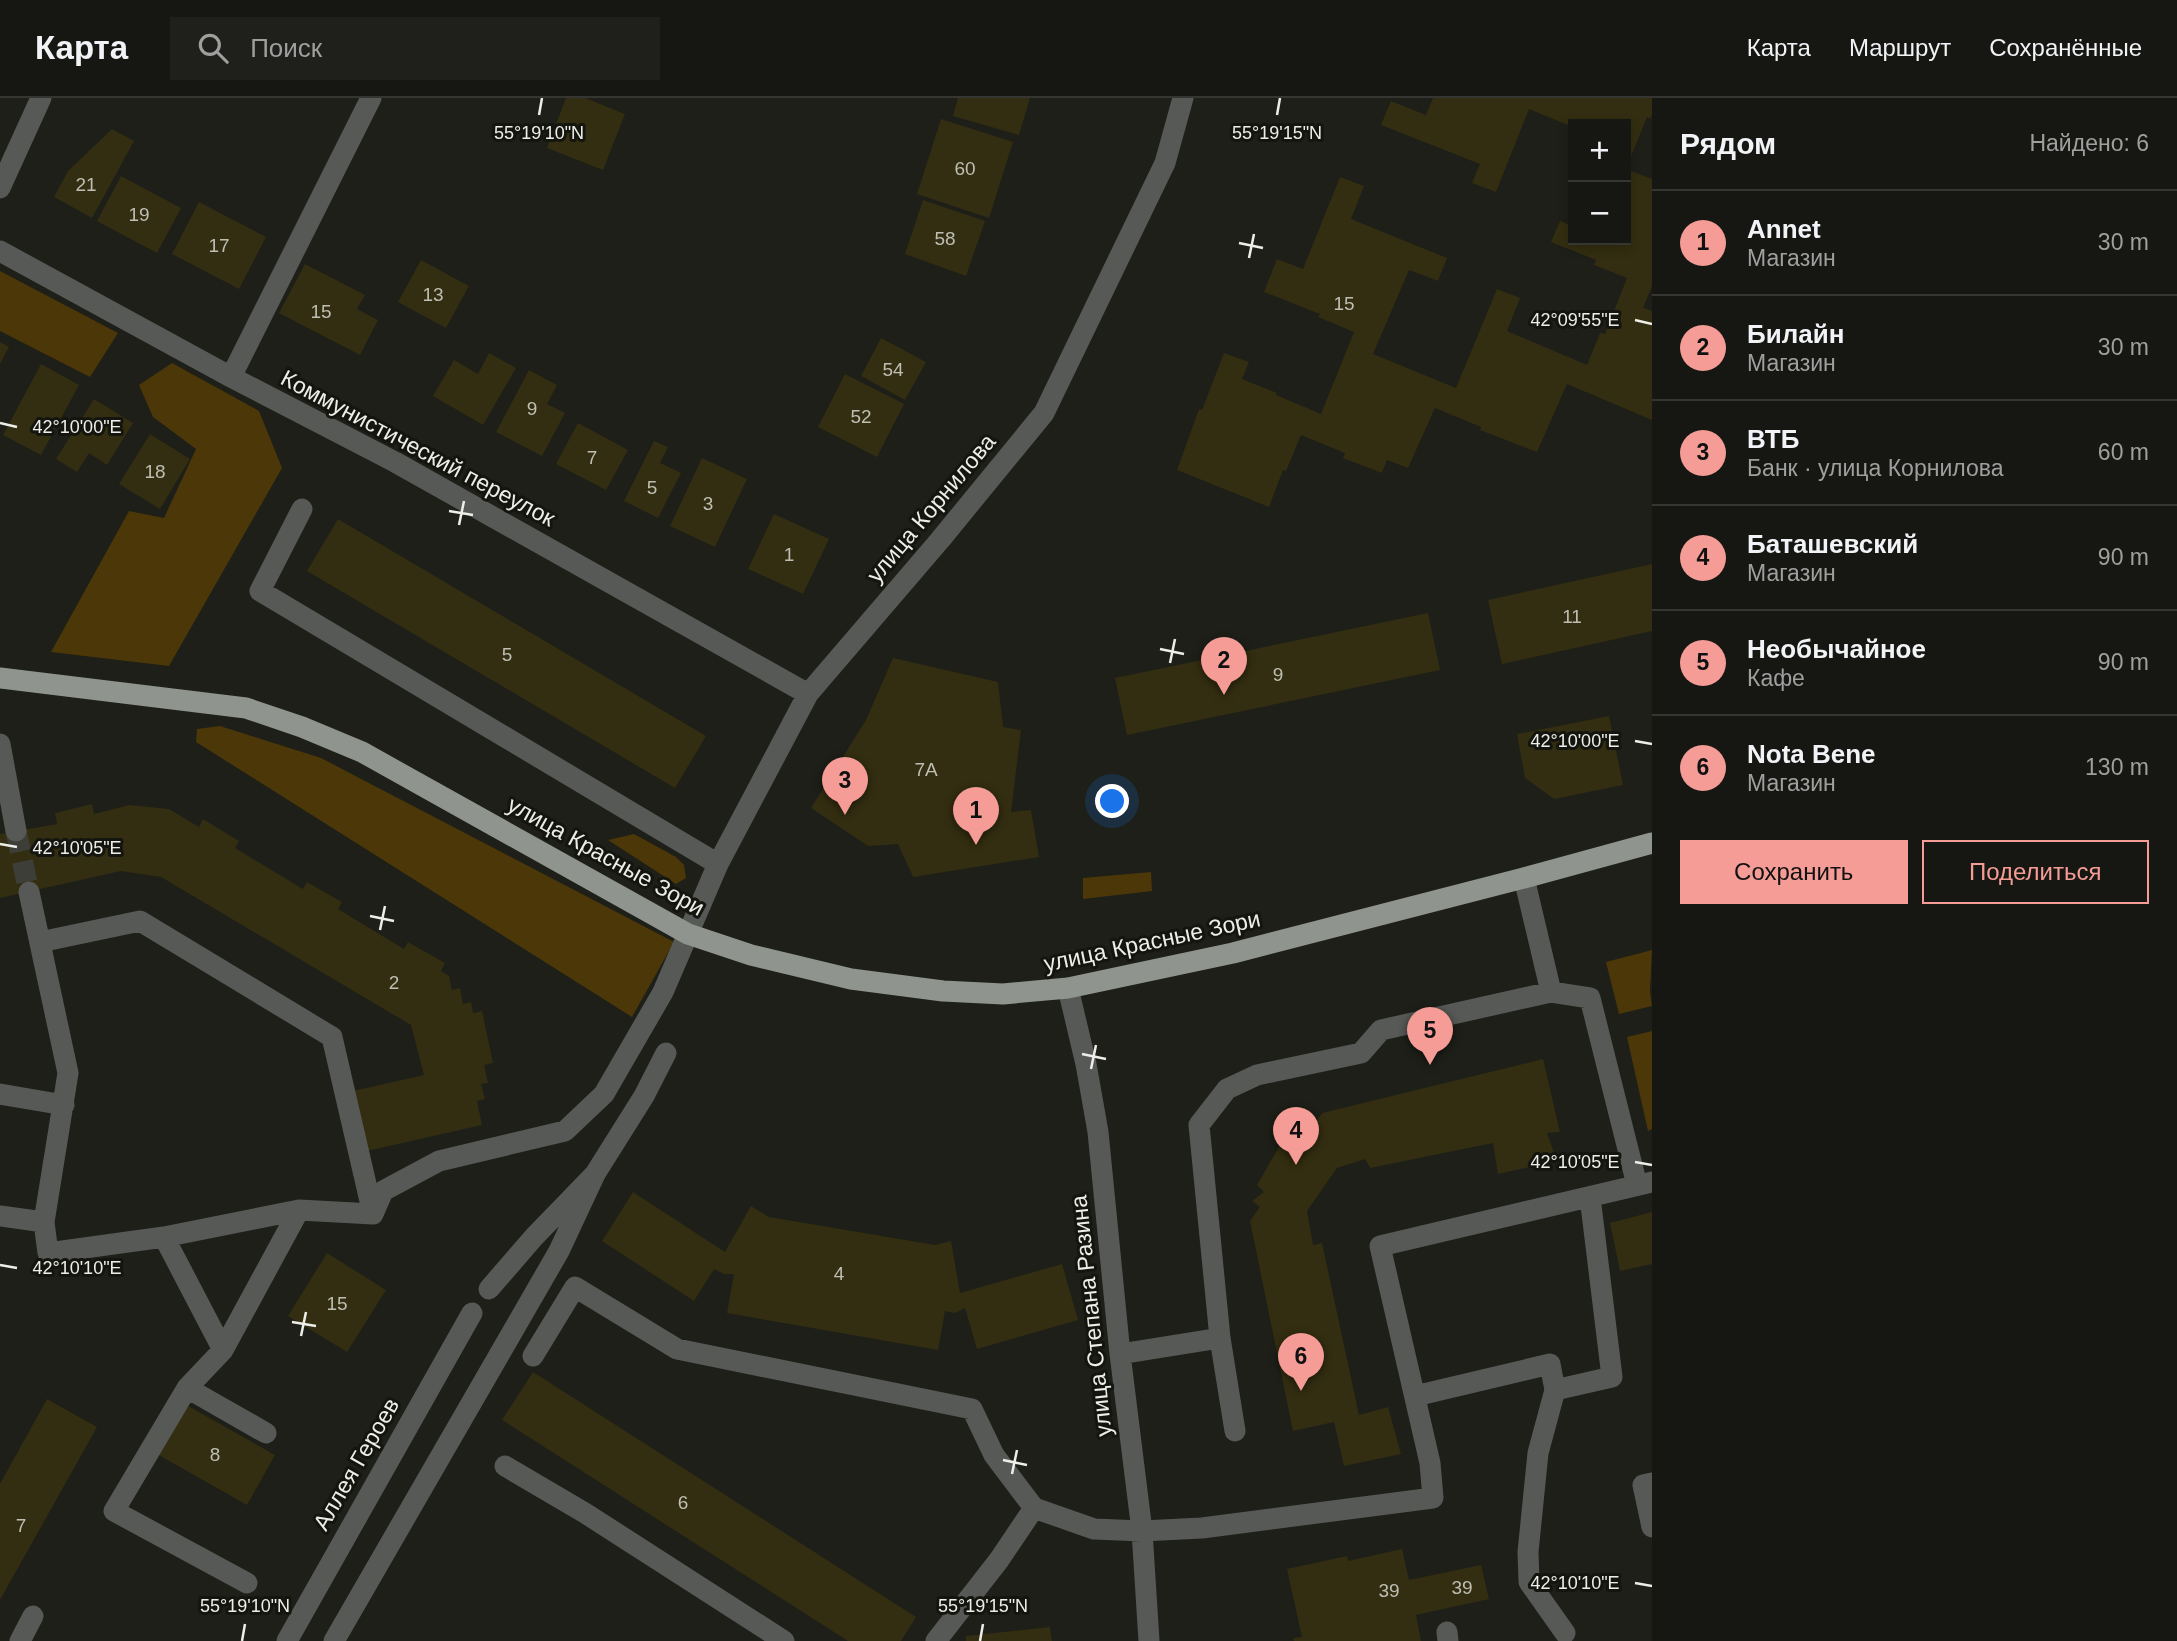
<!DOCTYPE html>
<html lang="ru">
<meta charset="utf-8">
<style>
:root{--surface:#161712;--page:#1f201b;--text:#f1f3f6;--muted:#9e9f9f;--line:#353632;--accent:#f59c96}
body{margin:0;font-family:Arial,sans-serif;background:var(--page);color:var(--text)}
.controls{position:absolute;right:21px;top:21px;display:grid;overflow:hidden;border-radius:0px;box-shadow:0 4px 10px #0003}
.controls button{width:63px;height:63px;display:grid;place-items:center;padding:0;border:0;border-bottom:2px solid var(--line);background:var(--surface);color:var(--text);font:35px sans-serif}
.you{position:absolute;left:1113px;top:704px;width:24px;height:24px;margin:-18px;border:5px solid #fff;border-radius:50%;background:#1a73e8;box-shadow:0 0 0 10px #1a73e833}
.badge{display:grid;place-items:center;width:46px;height:46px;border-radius:50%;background:var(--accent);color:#111;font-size:23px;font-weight:700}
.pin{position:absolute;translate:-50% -58px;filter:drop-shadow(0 2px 4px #0008)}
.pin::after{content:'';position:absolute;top:37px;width:24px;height:21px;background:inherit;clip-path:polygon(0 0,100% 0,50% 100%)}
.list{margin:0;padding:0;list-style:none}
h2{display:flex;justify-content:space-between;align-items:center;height:91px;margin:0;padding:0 28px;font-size:30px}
h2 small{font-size:23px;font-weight:400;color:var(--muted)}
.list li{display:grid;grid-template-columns:46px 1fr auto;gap:21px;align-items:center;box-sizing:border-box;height:105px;padding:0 28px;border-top:2px solid var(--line)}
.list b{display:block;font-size:26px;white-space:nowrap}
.list p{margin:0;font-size:23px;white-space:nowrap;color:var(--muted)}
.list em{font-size:23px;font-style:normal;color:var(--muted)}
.actions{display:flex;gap:14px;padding:21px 28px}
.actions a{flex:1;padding:16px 0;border:2px solid var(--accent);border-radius:0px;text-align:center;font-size:24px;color:var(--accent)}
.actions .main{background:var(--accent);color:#111}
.icon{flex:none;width:38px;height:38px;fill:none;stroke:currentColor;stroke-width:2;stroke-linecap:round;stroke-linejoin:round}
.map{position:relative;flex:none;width:1652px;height:1543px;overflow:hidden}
header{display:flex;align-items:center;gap:42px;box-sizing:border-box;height:98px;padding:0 35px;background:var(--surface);border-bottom:2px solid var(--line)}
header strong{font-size:33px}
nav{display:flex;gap:38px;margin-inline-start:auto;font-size:24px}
.search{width:490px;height:63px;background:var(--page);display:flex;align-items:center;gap:18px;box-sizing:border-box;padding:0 24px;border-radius:0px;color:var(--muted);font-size:26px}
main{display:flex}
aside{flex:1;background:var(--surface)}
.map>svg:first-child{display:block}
.green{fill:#4c3708}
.building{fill:#332e11}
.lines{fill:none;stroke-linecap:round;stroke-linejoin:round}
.minor-tunnel{stroke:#3c3e37;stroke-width:21;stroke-dasharray:21 10;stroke-linecap:butt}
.minor{stroke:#565955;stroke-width:21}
.major{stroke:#8f948e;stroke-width:21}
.ticks{fill:none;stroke:#edeee9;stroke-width:2.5}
.labels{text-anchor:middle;stroke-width:6;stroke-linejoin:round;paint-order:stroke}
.number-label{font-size:19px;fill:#bebeb3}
.street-label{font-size:23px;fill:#edeee9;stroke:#14150f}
.ticks-label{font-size:18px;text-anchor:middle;fill:#edeee9;stroke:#14150f;stroke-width:6;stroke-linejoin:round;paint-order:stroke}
</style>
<header>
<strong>Карта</strong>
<div class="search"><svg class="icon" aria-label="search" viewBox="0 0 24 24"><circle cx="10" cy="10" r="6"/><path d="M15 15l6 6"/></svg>Поиск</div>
<nav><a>Карта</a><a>Маршрут</a><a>Сохранённые</a></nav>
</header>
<main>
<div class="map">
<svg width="1652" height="1543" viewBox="0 0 1652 1543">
<rect width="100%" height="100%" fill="#1d1f18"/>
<path class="green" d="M0 173 118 235 90 279 0 233Z
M172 265 259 313 282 370 169 568 51 554 129 413 164 420 196 351 153 319 139 287Z
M220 628 321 660 674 844 632 919 196 644 197 631Z
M634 736 676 759 684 767 686 780 676 786 608 742Z
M1151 774 1152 793 1083 801V780Z
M1652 852 1650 893 1652 908 1619 916 1606 864Z
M1652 933V1031L1648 1033 1627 939Z"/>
<path class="building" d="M566 0H585L625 16 603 72 547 50Z
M958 0H1030L1019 37 953 18Z
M1433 0H1652V17L1650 21 1647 19 1626 71 1652 81V188L1643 210 1652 213V322L1567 286 1537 354 1480 332 1481 329 1435 310 1408 370 1387 362 1382 375 1343 360 1345 355 1301 337 1286 373 1283 372 1269 409 1177 372 1199 311 1202 312 1224 255 1249 264 1242 281 1277 295 1276 297 1321 316 1354 234 1318 219 1320 216 1264 194 1277 161 1303 171 1340 79 1364 88 1351 121 1447 160 1438 183 1409 172 1373 256 1456 290 1497 191 1520 200 1507 233 1587 267 1600 235 1605 236 1627 180 1594 167 1596 162 1551 144 1560 123 1570 127 1573 120V142H1626V26H1573V29L1529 11 1496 94 1472 85 1480 66 1381 27 1391 3 1426 17Z
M941 21 1013 44 989 120 917 96Z
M112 31 134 43 92 120 54 99 68 73Z
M121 78 181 110 157 155 97 123Z
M923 102 985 123 966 178 905 156Z
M199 104 266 139 239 191 172 156Z
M421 162 469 188 446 230 398 204Z
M305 166 365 197 357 211 378 222 360 257 279 215Z
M881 240 926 264 905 302 861 278Z
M0 244 9 249 0 266Z
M489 255 516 270 483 327 433 298 454 262 478 276Z
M41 266 79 287 41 357 3 337Z
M529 272 557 287 547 306 565 315 542 358 496 334Z
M845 276 904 306 877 359 818 329Z
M94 301 133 325 107 367 89 355 77 374 56 361Z
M578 325 628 352 606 392 556 366Z
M150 336 190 361 160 411 119 386Z
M654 343 668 349 660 365 681 375 658 420 624 403Z
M702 360 747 381 715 449 670 428Z
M774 416 829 441 803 496 748 471Z
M338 421 706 638 675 690 307 473Z
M1652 466V533L1502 566 1488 502Z
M1428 515 1440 572 1127 637 1115 580Z
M893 560 998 584 1003 629 1021 632 1011 714 1031 712 1039 759 913 779 898 746 868 748 811 710 866 622Z
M1609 618 1623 687 1554 701 1525 680 1517 636Z
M92 706 94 716 129 707 169 711 199 729 203 721 239 743 235 750 303 791 307 784 342 804 338 811 404 851 408 844 445 865 441 873 449 878 452 892 460 890 463 906 471 904 473 915 482 913 493 965 484 967 488 985 481 986 485 1001 477 1003 482 1027 367 1053 353 993 424 977 411 927 161 779 121 773 0 800V736L57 726 55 715Z
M1543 961 1560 1034 1547 1035 1557 1063 1498 1076 1493 1045 1370 1070 1365 1061 1337 1070 1307 1113 1313 1147 1322 1145 1359 1317 1388 1309 1401 1356 1344 1368 1334 1324 1293 1333 1250 1123 1260 1109 1252 1103 1264 1094 1257 1087 1287 1035 1297 1039 1303 1025 1311 1031 1322 1015Z
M633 1094 725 1154 751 1108 769 1119 935 1147 951 1143 960 1195 1062 1166 1078 1222 977 1251 965 1210 955 1215 945 1213 938 1252 727 1215 734 1176H724L714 1171 694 1203 602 1143Z
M1652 1114V1166L1620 1173 1610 1125Z
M327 1155 386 1192 347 1254 288 1218Z
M533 1274 916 1519 901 1543H848L502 1322Z
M47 1301 97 1329 0 1502V1386Z
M183 1305 275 1357 247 1407 155 1355Z
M1402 1451 1409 1482 1481 1467 1489 1501 1416 1517 1421 1543H1294L1293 1540 1302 1539 1287 1471 1347 1458 1348 1463Z
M1050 1529 1052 1543H966V1538Z"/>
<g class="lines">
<path class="minor-tunnel" d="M16 733 29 794"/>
<path class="minor" d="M0 90 41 0
M0 153 231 279 395 364 808 596
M231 279 371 0
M302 411 260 493 718 766
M0 646 16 733
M1524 780 1551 894 1590 900 1637 1087
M29 794 68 975 44 1124 48 1155 164 1139 299 1112 373 1116 383 1093 439 1063 565 1033 604 996 663 894 718 766 808 596 940 442 1044 315 1165 65 1183 0
M40 844 140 823 332 939 373 1116
M1068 890 1086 966 1098 1034 1120 1256 1142 1433 1149 1543
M0 996 64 1007
M0 1118 44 1124
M164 1139 223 1252
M489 1191 534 1139 595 1076 644 998 666 955
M1120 1256 1220 1240
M533 1258 575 1189 677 1251 972 1311 994 1357 1034 1410 1094 1431 1142 1433 1202 1430 1433 1400 1430 1365 1380 1148 1652 1084
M187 1290 266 1335
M1555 1292 1538 1355 1528 1454 1529 1484 1565 1535
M1415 1298 1550 1266 1555 1292 1612 1279 1590 1099
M1235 1333 1220 1240 1199 1027 1227 991 1257 977 1361 955 1381 932 1551 894
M505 1368 585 1415 784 1543
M1652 1385 1643 1387 1652 1429
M247 1485 114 1413 187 1290 223 1252 299 1112
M1447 1534 1448 1543
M20 1543 33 1518
M287 1543 472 1215
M334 1543 559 1153 595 1076
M936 1543 999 1462 1034 1410"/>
<path class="major" d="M0 580 246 610 302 629 362 654 688 836 751 857 851 881 943 893 1003 896 1068 890 1233 855 1524 780 1652 745"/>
</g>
<path class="ticks" d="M539 17 542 0M1277 17 1280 0M1239 145 1263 150M1249 160 1254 136M1635 222 1652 226M0 325 17 329M449 413 473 417M459 427 464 403M1160 551 1184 556M1170 565 1175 541M1635 643 1652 646M0 746 17 749M370 818 394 823M380 832 385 808M1082 956 1106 961M1091 971 1096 947M1635 1064 1652 1067M0 1167 17 1170M292 1224 316 1228M301 1238 306 1214M1003 1362 1027 1367M1012 1376 1017 1352M1635 1485 1652 1488M242 1543 245 1526M980 1543 983 1526"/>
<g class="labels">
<g class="number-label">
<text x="965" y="77">60</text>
<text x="86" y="93">21</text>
<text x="139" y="123">19</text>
<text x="945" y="147">58</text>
<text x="219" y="154">17</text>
<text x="433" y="203">13</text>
<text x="1344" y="212">15</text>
<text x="321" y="220">15</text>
<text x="893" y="278">54</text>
<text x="532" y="317">9</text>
<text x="861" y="325">52</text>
<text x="592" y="366">7</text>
<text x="155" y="380">18</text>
<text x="652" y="396">5</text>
<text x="708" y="412">3</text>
<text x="789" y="463">1</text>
<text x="1572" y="525">11</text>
<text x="507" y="563">5</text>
<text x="1278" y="583">9</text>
<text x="926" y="678">7А</text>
<text x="394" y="891">2</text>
<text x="839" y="1182">4</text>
<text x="337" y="1212">15</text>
<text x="215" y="1363">8</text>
<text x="683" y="1411">6</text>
<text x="21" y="1434">7</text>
<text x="1462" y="1496">39</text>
<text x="1389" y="1499">39</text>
</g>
<g class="street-label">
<text transform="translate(418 350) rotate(28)" y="8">Коммунистический переулок</text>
<text transform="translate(931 410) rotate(-50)" y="8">улица Корнилова</text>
<text transform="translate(606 758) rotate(29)" y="8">улица Красные Зори</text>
<text transform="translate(1152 843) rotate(-12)" y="8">улица Красные Зори</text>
<text transform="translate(1091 1218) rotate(-96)" y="8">улица Степана Разина</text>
<text transform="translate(356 1366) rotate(-60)" y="8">Аллея Героев</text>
</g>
</g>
<g class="ticks-label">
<text x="539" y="41">55°19'10"N</text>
<text x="1277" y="41">55°19'15"N</text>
<text x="1575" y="228">42°09'55"E</text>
<text x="77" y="335">42°10'00"E</text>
<text x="1575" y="649">42°10'00"E</text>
<text x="77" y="756">42°10'05"E</text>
<text x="1575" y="1070">42°10'05"E</text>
<text x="77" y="1176">42°10'10"E</text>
<text x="1575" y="1491">42°10'10"E</text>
<text x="245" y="1514">55°19'10"N</text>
<text x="983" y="1514">55°19'15"N</text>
</g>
</svg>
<div class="controls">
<button>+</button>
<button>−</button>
</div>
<div class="you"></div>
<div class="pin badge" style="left:976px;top:747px">1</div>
<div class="pin badge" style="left:1224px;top:597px">2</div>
<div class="pin badge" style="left:845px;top:717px">3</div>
<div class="pin badge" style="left:1296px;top:1067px">4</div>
<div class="pin badge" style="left:1430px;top:967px">5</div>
<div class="pin badge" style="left:1301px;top:1293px">6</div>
</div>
<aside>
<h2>Рядом<small>Найдено: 6</small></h2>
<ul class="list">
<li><span class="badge">1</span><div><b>Annet</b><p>Магазин</p></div><em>30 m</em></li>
<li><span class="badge">2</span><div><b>Билайн</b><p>Магазин</p></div><em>30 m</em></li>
<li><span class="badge">3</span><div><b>ВТБ</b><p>Банк · улица Корнилова</p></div><em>60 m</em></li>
<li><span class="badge">4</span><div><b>Баташевский</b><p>Магазин</p></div><em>90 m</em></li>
<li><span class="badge">5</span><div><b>Необычайное</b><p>Кафе</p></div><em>90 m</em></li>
<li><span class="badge">6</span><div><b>Nota Bene</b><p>Магазин</p></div><em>130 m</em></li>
</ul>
<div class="actions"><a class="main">Сохранить</a><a>Поделиться</a></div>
</aside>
</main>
